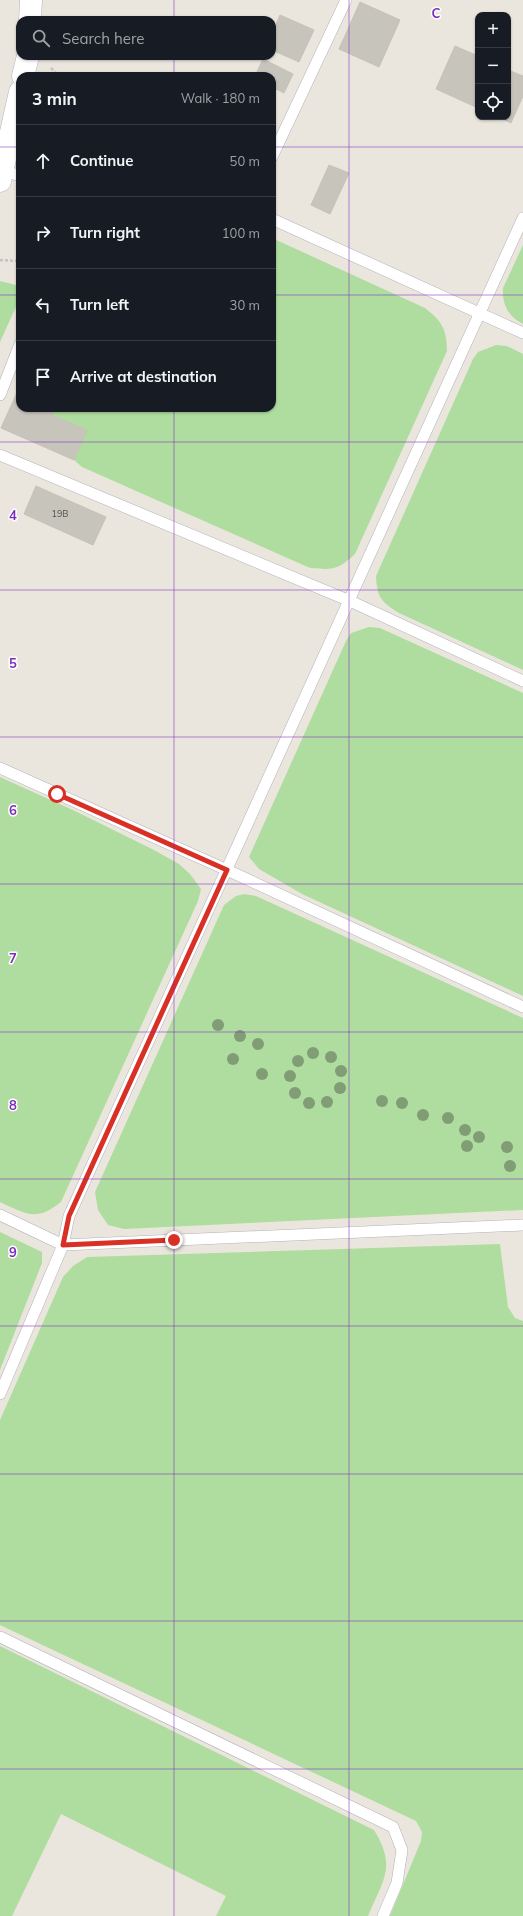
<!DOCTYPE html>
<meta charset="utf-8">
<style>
:root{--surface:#171b24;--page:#20242c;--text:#f1f3f6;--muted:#9ea1a6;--line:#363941}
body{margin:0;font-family:Mulish,sans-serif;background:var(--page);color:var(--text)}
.controls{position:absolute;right:12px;top:12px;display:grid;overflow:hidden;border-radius:8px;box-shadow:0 1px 3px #0004}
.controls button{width:36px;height:36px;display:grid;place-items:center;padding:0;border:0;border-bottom:1px solid var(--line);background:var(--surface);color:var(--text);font:20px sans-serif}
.stop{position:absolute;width:12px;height:12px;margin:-9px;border:3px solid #d93025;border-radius:50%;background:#fff}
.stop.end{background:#d93025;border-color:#fff;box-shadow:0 1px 4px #0008}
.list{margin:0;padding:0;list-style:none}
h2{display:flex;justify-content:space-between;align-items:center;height:52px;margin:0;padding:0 16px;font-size:17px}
h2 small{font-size:13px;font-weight:400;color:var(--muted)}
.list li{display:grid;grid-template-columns:26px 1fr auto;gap:12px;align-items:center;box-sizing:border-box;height:72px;padding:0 16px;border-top:1px solid var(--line)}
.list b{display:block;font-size:15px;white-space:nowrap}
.list em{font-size:13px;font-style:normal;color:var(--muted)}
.icon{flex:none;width:22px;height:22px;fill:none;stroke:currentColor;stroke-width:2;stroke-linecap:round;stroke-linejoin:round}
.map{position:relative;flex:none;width:523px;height:1916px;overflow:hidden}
.search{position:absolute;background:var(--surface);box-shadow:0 1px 3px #0004;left:16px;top:16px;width:260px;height:44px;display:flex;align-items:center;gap:10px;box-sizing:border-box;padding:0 14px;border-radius:12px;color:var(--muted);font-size:15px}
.panel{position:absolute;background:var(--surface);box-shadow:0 1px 3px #0004;left:16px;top:72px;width:260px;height:340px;border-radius:12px}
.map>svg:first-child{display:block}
.green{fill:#afdd9f}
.building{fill:#c7c4bc;stroke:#c6c2b7}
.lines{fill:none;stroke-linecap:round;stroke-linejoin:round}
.lane-casing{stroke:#b1b2bd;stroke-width:12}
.secondary-casing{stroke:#b1b2bd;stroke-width:23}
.path{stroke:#c3c3c3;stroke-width:2.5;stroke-dasharray:3 2;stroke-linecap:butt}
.lane{stroke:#fff;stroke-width:11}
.secondary{stroke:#fff;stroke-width:22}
.tree{fill:#809d75}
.route{stroke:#d93025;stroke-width:5}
.grid{fill:none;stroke:#7b2cbf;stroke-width:1;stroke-opacity:0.55}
.labels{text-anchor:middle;stroke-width:3;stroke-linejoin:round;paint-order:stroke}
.number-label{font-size:9px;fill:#51504e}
.grid-label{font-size:13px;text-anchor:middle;font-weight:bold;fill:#7b2cbf;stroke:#fff;stroke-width:3;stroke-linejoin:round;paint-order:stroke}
</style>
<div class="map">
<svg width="523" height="1916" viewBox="0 0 523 1916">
<rect width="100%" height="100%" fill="#ebe6dd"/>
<path class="green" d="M272 238 425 308C442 321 447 330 447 351L355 554C338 570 333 570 310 568L82 467 74 460 87 430 52 415 55 408H272Z
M523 245V324C508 317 502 304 503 288Z
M0 281 20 286V298L0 342Z
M496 345 507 346 523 354V670L399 613C381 602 377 597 376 576L473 359 478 352Z
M369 627 380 628 523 693V996L302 894 259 869 249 857 346 641 351 633Z
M0 777 75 811 154 850 179 864 190 874 201 889 198 901 61 1202C36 1222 26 1214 0 1202Z
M244 894 256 896 523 1018V1210L124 1229 108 1225 98 1210 95 1192 224 905 236 896Z
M0 1232 42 1252V1263L0 1370Z
M500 1244 508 1307 515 1318 523 1321V1916H390L421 1841 422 1832 416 1821 0 1625V1420L63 1277 73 1266 87 1257Z
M0 1646 374 1830C397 1867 383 1880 368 1916H216L226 1896 61 1814 12 1916H0Z"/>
<path class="building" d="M360 2 400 20 379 67 339 49Z
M280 15 314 30 299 62 272 50V33Z
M455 46 478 56V108L436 89Z
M263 59 293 74 284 93 272 87V76H255Z
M508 70 523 76V96L511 123 499 117H508Z
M329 165 349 173 330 214 311 205Z
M20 386V408H55L52 415 87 430 74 460 1 428Z
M36 486 106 517 93 545 24 514Z"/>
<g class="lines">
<defs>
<path id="lane" d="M272 157 346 0
M3 170 20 176
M272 219 523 333
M0 395 20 344
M0 455 350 601 523 681
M0 768 227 870 523 1007
M0 1215 63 1245 523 1225
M0 1394 63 1245 69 1216 523 218
M0 1637 393 1827 402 1850 397 1883 383 1916"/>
<path id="secondary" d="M30 20 31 0
M23 76 28 56
M0 181 20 92"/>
</defs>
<use href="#lane" class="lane-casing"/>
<use href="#secondary" class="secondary-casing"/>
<path class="path" d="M51 68 59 76
M0 260 20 261"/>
<use href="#lane" class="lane"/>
<use href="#secondary" class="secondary"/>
</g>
<g class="tree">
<circle cx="218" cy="1025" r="6"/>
<circle cx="240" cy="1036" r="6"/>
<circle cx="258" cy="1044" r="6"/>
<circle cx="313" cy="1053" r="6"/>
<circle cx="331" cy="1057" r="6"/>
<circle cx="233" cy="1059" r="6"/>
<circle cx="298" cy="1061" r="6"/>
<circle cx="341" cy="1071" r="6"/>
<circle cx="262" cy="1074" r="6"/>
<circle cx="290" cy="1076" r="6"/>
<circle cx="340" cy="1088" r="6"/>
<circle cx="295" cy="1093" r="6"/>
<circle cx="382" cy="1101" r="6"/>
<circle cx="327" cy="1102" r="6"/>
<circle cx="309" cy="1103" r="6"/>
<circle cx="402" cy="1103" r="6"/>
<circle cx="423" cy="1115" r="6"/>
<circle cx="448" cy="1118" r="6"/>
<circle cx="465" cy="1130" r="6"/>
<circle cx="479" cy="1137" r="6"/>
<circle cx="467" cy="1146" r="6"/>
<circle cx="507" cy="1147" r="6"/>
<circle cx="510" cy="1166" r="6"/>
</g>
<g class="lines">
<path class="route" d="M57 794 227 870 69 1216 63 1245 174 1240"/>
</g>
<path class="grid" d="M174 0V20M349 0V1916M174 56V76M0 147H20M272 147H523M0 295H20M272 295H523M174 408V1916M0 442H523M0 590H523M0 737H523M0 884H523M0 1032H523M0 1179H523M0 1326H523M0 1474H523M0 1621H523M0 1769H523"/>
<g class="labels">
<g class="number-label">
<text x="60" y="517">19B</text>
</g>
</g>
<g class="grid-label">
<text x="436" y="18">C</text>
<text x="13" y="520">4</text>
<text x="13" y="668">5</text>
<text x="13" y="815">6</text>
<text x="13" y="963">7</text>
<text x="13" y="1110">8</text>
<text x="13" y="1257">9</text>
</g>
</svg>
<div class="controls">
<button>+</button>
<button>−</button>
<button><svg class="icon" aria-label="locate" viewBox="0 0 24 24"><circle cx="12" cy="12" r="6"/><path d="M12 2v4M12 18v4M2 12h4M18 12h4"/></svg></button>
</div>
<div class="stop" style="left:57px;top:794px"></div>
<div class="stop end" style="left:174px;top:1240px"></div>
<div class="search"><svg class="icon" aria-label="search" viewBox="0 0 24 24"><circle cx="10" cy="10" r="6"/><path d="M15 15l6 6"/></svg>Search here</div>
<section class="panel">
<h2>3 min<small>Walk · 180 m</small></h2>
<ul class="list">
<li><svg class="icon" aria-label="ahead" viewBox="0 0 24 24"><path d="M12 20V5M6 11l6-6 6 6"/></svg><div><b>Continue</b></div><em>50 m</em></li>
<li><svg class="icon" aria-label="right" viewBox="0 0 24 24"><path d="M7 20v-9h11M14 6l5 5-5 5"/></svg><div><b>Turn right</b></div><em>100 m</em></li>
<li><svg class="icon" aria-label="left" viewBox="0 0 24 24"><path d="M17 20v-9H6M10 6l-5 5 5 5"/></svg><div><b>Turn left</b></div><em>30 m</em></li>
<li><svg class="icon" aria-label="arrive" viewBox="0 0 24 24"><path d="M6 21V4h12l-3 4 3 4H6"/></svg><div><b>Arrive at destination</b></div></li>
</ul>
</section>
</div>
